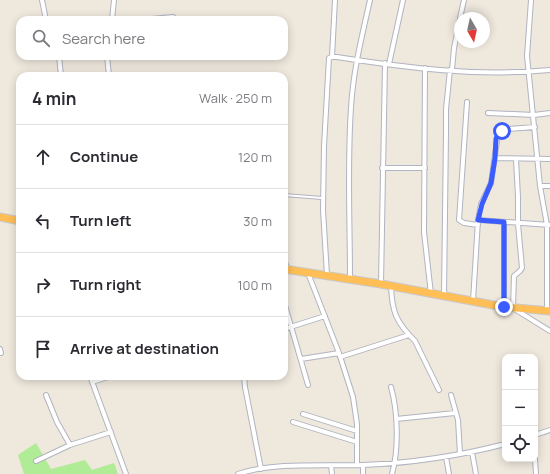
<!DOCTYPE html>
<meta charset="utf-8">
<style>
:root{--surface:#fff;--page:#f2f2f3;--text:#2b2b33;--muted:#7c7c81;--line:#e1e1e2}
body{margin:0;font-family:Manrope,sans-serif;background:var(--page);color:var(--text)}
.controls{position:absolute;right:12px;bottom:12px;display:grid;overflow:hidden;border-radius:8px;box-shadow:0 2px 10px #0003}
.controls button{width:36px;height:36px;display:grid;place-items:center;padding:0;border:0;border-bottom:1px solid var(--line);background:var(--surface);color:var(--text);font:20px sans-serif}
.compass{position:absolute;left:454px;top:12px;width:36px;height:36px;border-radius:50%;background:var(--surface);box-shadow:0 2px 10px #0003;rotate:171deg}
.stop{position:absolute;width:12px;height:12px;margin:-9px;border:3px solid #3b5cff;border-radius:50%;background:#fff}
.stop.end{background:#3b5cff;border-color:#fff;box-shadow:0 1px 4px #0008}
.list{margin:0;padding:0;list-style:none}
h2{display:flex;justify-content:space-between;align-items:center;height:52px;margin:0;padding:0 16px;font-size:17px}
h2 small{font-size:13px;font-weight:400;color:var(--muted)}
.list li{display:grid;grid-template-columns:26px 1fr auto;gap:12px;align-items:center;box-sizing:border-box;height:64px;padding:0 16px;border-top:1px solid var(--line)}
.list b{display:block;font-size:15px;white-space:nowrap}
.list em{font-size:13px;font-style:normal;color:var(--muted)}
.icon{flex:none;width:22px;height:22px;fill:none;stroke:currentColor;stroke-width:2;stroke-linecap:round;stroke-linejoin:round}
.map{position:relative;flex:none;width:550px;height:474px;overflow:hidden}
.search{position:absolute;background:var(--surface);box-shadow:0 2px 10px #0003;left:16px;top:16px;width:272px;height:44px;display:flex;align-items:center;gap:10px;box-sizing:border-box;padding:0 14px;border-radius:12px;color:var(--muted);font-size:15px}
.panel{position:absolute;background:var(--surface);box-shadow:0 2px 10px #0003;left:16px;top:72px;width:272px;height:308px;border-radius:12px}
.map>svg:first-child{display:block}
.green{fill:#b0eb95}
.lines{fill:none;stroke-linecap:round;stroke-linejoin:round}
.service-casing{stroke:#b1b4c1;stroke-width:4}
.minor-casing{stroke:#b1b4c1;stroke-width:6}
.trunk-casing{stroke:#c8c8c8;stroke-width:9}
.service{stroke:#fff;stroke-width:2}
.minor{stroke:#fff;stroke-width:4}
.trunk{stroke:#ffbf56;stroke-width:7}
.route{stroke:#3b5cff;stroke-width:5}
</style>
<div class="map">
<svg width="550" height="474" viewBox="0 0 550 474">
<rect width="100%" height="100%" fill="#efe8dd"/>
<path class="green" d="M36 443 51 469 85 460 92 470 114 463 118 474H24L18 455Z"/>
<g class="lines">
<defs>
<path id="service" d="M284 195 322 198
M284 256 288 268"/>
<path id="minor" d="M42 0 46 20
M531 0 527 56 540 186 547 225V311
M460 18 464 0
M112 20 114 0
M141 20 173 17
M59 56 61 76
M107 56 109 76
M332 57 335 0
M389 64 403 0
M425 68 424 232 431 294
M452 70 454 48 460 19
M467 102 459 220 464 223 478 225
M488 113 534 115 550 113
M495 158 550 159
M516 159 518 197V224L522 268 520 271 514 276 513 308 550 331
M382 168H425
M540 186H550
M478 220 550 225
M504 222V307
M308 273 339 353 353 397 357 424V465
M327 275 323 210 324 146 329 58 332 57H337C407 68 479 77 550 70
M350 279C350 222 347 165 351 108 353 71 362 36 370 0
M381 284 385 63
M391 286C392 312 396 322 415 341L439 390
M444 296 446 132V109L450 70
M473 301 478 220 481 204 491 183 498 134 507 129 535 127
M284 302 308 385
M284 329 325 316
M0 349 1 353
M340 357 409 335
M301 359 339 353
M90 376 126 474
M244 376 245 387 261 469
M92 382 111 376
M391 387C398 412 399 449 392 474
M46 395 57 422 70 445
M451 395 458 420 460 454
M303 414 357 431
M396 419 455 413
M293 422 357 442
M535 435 550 430
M472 452 476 474
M446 457 449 474
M535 459 536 474
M36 461 70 445 111 432
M331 465 332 474
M363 465V474
M238 474C273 462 325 466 363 465 411 463 459 456 505 444"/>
<path id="trunk" d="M0 217 20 221
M284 269 381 284 504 307 550 311"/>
</defs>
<use href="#service" class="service-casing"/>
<use href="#minor" class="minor-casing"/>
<use href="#trunk" class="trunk-casing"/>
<use href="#service" class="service"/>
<use href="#minor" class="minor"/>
<use href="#trunk" class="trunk"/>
</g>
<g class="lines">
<path class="route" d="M502 131 498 134 496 139 495 158 491 183 482 204 478 220 504 222V307"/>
</g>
</svg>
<div class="controls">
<button>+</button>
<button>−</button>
<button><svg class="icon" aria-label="locate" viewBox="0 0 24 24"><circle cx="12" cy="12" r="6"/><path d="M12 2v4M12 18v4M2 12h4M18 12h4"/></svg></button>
</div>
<svg class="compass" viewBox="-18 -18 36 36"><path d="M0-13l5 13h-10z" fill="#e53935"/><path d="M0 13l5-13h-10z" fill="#7c7c81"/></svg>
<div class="stop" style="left:502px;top:131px"></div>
<div class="stop end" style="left:504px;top:307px"></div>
<div class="search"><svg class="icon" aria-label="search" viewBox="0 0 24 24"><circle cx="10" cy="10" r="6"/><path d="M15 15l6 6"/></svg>Search here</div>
<section class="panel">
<h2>4 min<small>Walk · 250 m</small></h2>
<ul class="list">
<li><svg class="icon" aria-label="ahead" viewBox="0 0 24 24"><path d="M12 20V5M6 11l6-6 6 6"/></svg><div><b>Continue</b></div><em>120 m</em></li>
<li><svg class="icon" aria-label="left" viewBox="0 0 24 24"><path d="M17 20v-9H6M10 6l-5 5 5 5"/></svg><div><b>Turn left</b></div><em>30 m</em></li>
<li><svg class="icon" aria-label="right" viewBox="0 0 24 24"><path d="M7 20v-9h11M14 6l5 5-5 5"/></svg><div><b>Turn right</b></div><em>100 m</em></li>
<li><svg class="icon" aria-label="arrive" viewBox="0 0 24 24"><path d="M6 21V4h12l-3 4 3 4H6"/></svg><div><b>Arrive at destination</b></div></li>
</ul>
</section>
</div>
